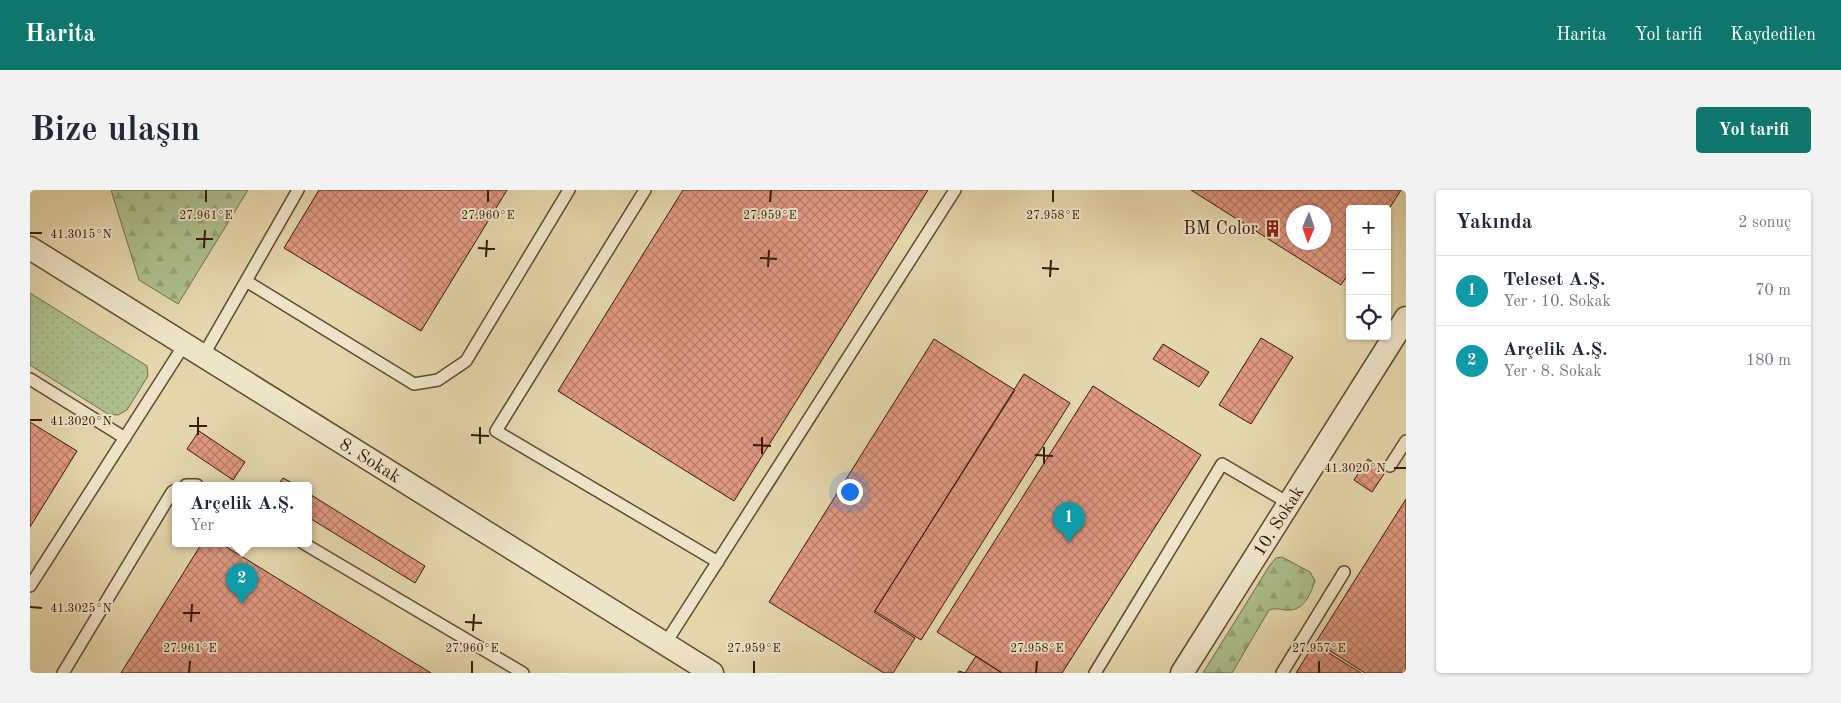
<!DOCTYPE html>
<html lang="tr">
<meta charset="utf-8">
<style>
:root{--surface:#fff;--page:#f2f2f3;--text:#1f2937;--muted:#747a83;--line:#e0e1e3;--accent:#0f766e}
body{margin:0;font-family:"Old Standard TT",serif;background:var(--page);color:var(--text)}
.controls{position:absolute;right:15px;top:15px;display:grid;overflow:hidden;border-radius:5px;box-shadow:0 1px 4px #0004}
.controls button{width:45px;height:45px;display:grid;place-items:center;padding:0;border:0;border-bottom:1px solid var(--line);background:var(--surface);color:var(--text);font:25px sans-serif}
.compass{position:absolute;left:1256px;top:15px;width:45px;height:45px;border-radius:50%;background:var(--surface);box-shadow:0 1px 4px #0004;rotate:182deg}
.you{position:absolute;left:819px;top:301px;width:18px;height:18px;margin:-12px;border:4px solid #fff;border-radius:50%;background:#1a73e8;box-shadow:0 0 0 8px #1a73e833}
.badge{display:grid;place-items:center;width:32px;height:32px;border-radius:50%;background:var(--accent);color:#fff;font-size:16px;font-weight:700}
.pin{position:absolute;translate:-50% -41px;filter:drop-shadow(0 1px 2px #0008)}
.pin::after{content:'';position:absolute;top:26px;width:18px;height:15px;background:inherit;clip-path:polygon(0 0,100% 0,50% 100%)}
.popup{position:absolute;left:142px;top:292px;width:140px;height:65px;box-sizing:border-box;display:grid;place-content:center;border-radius:5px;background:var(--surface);filter:drop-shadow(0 1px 4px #0005);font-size:16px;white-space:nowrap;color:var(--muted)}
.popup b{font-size:19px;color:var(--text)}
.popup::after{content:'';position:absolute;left:50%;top:100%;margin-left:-10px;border:10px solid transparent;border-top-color:var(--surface)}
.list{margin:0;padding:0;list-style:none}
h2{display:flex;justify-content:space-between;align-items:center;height:65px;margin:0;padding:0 20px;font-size:21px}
h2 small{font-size:16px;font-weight:400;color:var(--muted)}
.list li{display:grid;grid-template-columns:32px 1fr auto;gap:15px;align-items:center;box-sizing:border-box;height:70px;padding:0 20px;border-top:1px solid var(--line)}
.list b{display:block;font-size:19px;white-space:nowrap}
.list p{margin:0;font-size:16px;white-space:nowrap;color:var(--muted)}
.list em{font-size:16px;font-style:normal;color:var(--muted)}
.icon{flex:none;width:28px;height:28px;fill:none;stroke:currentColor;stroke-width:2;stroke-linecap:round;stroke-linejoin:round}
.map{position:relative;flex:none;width:1376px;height:483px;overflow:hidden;border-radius:5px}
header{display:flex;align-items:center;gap:30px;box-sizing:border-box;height:70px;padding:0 25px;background:var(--accent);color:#fff}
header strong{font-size:24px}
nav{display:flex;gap:28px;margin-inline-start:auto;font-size:18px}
.intro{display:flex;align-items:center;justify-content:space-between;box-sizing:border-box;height:120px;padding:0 30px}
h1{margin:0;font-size:35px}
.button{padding:12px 22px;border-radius:5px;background:var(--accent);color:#fff;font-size:18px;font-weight:700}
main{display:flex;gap:30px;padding:0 30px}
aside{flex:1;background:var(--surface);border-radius:5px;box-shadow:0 1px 4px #0004}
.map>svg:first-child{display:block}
.grass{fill:url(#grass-dots);stroke:#736c4b}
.forest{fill:url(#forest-firs);stroke:#736c4b}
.building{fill:url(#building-cross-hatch);stroke:#381808;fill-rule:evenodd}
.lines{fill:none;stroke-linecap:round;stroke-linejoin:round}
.service-casing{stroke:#634831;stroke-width:14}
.minor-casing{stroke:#634831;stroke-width:25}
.service{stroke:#eee5c9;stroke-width:11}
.minor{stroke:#eee5c9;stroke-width:22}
.ticks{fill:none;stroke:#381808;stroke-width:2}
.labels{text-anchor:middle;stroke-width:4;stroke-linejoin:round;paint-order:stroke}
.poi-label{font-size:18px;fill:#381808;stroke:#eee5c9;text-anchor:end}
.street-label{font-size:18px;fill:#381808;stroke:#eee5c9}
.ticks-label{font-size:12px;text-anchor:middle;fill:#381808;stroke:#eee5c9;stroke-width:4;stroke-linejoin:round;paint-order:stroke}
</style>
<header>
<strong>Harita</strong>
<nav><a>Harita</a><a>Yol tarifi</a><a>Kaydedilen</a></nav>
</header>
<div class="intro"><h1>Bize ulaşın</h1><a class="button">Yol tarifi</a></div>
<main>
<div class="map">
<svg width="1376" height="483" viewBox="0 0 1376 483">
<defs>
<pattern id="grass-dots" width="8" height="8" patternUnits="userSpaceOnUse" patternTransform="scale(1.25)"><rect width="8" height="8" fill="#aebf8e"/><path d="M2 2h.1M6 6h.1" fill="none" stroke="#96a379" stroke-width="1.8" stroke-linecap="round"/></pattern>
<pattern id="forest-firs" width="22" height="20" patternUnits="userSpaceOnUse" patternTransform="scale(1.25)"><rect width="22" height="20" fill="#aebf8e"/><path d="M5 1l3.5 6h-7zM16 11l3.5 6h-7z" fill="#96a379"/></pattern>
<pattern id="building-cross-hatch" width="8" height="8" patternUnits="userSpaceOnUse" patternTransform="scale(1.25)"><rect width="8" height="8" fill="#e19983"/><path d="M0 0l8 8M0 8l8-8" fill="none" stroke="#b77c69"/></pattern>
</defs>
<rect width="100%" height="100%" fill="#e5d7ac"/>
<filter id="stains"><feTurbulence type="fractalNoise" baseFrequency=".004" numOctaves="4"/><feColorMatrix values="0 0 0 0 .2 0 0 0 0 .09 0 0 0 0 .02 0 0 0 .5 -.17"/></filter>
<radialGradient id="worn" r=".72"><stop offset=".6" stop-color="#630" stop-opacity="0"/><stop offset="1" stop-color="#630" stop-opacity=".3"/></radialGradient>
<path class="grass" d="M0 103 117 176 118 186 97 220 88 225 78 224 0 175Z"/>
<path class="forest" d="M81 0H218L148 114 109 90Z
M1252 367 1280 382 1285 391C1280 405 1274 422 1255 420 1249 419 1245 418 1239 420L1202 483H1173L1240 375 1246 368Z"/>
<path class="building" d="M289 0H477L391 141 254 58Z
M653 0H898L704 311 528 201Z
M1161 0H1371L1357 22V19H1320V81L1311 95ZM1264 22H1294V52H1264Z
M1231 148 1263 167 1221 234 1189 215Z
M904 149 985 200 844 422 885 448 863 483H854L739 412Z
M1133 154 1179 182 1169 197 1123 169Z
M994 184 1040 213 891 450 845 421Z
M1063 196 1171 265 1032 483H972L907 442Z
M0 232 47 261 0 337Z
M169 241 215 272 203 290 157 259Z
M1338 269 1356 281 1342 302 1324 290Z
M253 288 266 295H248Z
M278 303 395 376 385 393 278 327Z
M1376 309V483H1335L1286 452Z
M172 353H190L401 483H91Z
M1284 454 1331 483H1266Z
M946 466 972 483H928L929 481 935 483Z"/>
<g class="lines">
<defs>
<path id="service" d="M615 0 466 241 688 372
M216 91 384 194 408 190 436 171 539 0
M173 166 268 0
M0 189 95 248
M1360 276 1376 251
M156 295H167
M273 353 493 483
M0 396 154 155
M635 454 925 0
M33 483 142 302 146 300
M1065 483 1192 274 1260 314
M1252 483 1314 382"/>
<g id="minor">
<path id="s1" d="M0 58 682 483"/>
<path id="s2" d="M1152 483 1376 128"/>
</g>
</defs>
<use href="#service" class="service-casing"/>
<use href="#minor" class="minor-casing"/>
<use href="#service" class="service"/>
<use href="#minor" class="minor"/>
</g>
<path class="ticks" d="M176 12V0M458 12V0M740 12 741 0M1023 12V0M0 43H12M166 49H183M174 58 175 40M448 58 465 59M456 67 457 50M730 68 747 69M738 77 739 60M1012 78 1029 79M1020 87 1021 70M0 230H12M159 236H177M168 245V227M441 245 459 246M450 254V237M723 255 741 256M732 264V247M1005 265 1023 266M1014 274V257M1364 278H1376M0 417 12 418M153 423H170M161 432 162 414M435 432 452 433M443 441 444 424M159 483 160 471M442 483V471M724 483V471M1006 483 1007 471M1289 483V471"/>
<defs>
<symbol id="building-bare" viewBox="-9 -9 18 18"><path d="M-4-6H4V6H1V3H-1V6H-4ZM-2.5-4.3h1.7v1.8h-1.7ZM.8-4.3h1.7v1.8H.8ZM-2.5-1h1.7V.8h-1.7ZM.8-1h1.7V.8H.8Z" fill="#8f2418" stroke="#eee5c9" stroke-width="2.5" paint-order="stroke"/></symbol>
</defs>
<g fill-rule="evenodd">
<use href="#building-bare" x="1230" y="26" width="25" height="25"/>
</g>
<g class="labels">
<g class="poi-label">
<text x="1228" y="44">BM Color</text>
</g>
<g class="street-label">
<text dy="6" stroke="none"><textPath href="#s1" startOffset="401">8. Sokak</textPath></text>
<text dy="6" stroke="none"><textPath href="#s2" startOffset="180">10. Sokak</textPath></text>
</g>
</g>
<g class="ticks-label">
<text x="176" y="29">27.961°E</text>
<text x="458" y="29">27.960°E</text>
<text x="740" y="29">27.959°E</text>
<text x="1023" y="29">27.958°E</text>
<text x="51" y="48">41.3015°N</text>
<text x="51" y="235">41.3020°N</text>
<text x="1325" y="282">41.3020°N</text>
<text x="51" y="422">41.3025°N</text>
<text x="160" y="462">27.961°E</text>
<text x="442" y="462">27.960°E</text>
<text x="724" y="462">27.959°E</text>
<text x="1007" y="462">27.958°E</text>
<text x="1289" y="462">27.957°E</text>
</g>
<rect width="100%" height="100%" filter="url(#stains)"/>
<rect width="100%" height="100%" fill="url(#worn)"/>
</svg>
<div class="controls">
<button>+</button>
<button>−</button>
<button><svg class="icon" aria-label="locate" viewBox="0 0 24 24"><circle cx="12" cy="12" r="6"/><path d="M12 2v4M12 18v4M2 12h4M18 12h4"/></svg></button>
</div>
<svg class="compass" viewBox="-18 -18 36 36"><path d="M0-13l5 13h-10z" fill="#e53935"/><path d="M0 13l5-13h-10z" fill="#747a83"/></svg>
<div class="you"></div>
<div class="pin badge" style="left:1039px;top:353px;background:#0f9aa8">1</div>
<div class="pin badge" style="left:212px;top:414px;background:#0f9aa8">2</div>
<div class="popup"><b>Arçelik A.Ş.</b>Yer</div>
</div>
<aside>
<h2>Yakında<small>2 sonuç</small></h2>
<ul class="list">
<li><span class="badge" style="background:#0f9aa8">1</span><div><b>Teleset A.Ş.</b><p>Yer · 10. Sokak</p></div><em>70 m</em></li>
<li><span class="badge" style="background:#0f9aa8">2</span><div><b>Arçelik A.Ş.</b><p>Yer · 8. Sokak</p></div><em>180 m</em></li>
</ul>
</aside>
</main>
